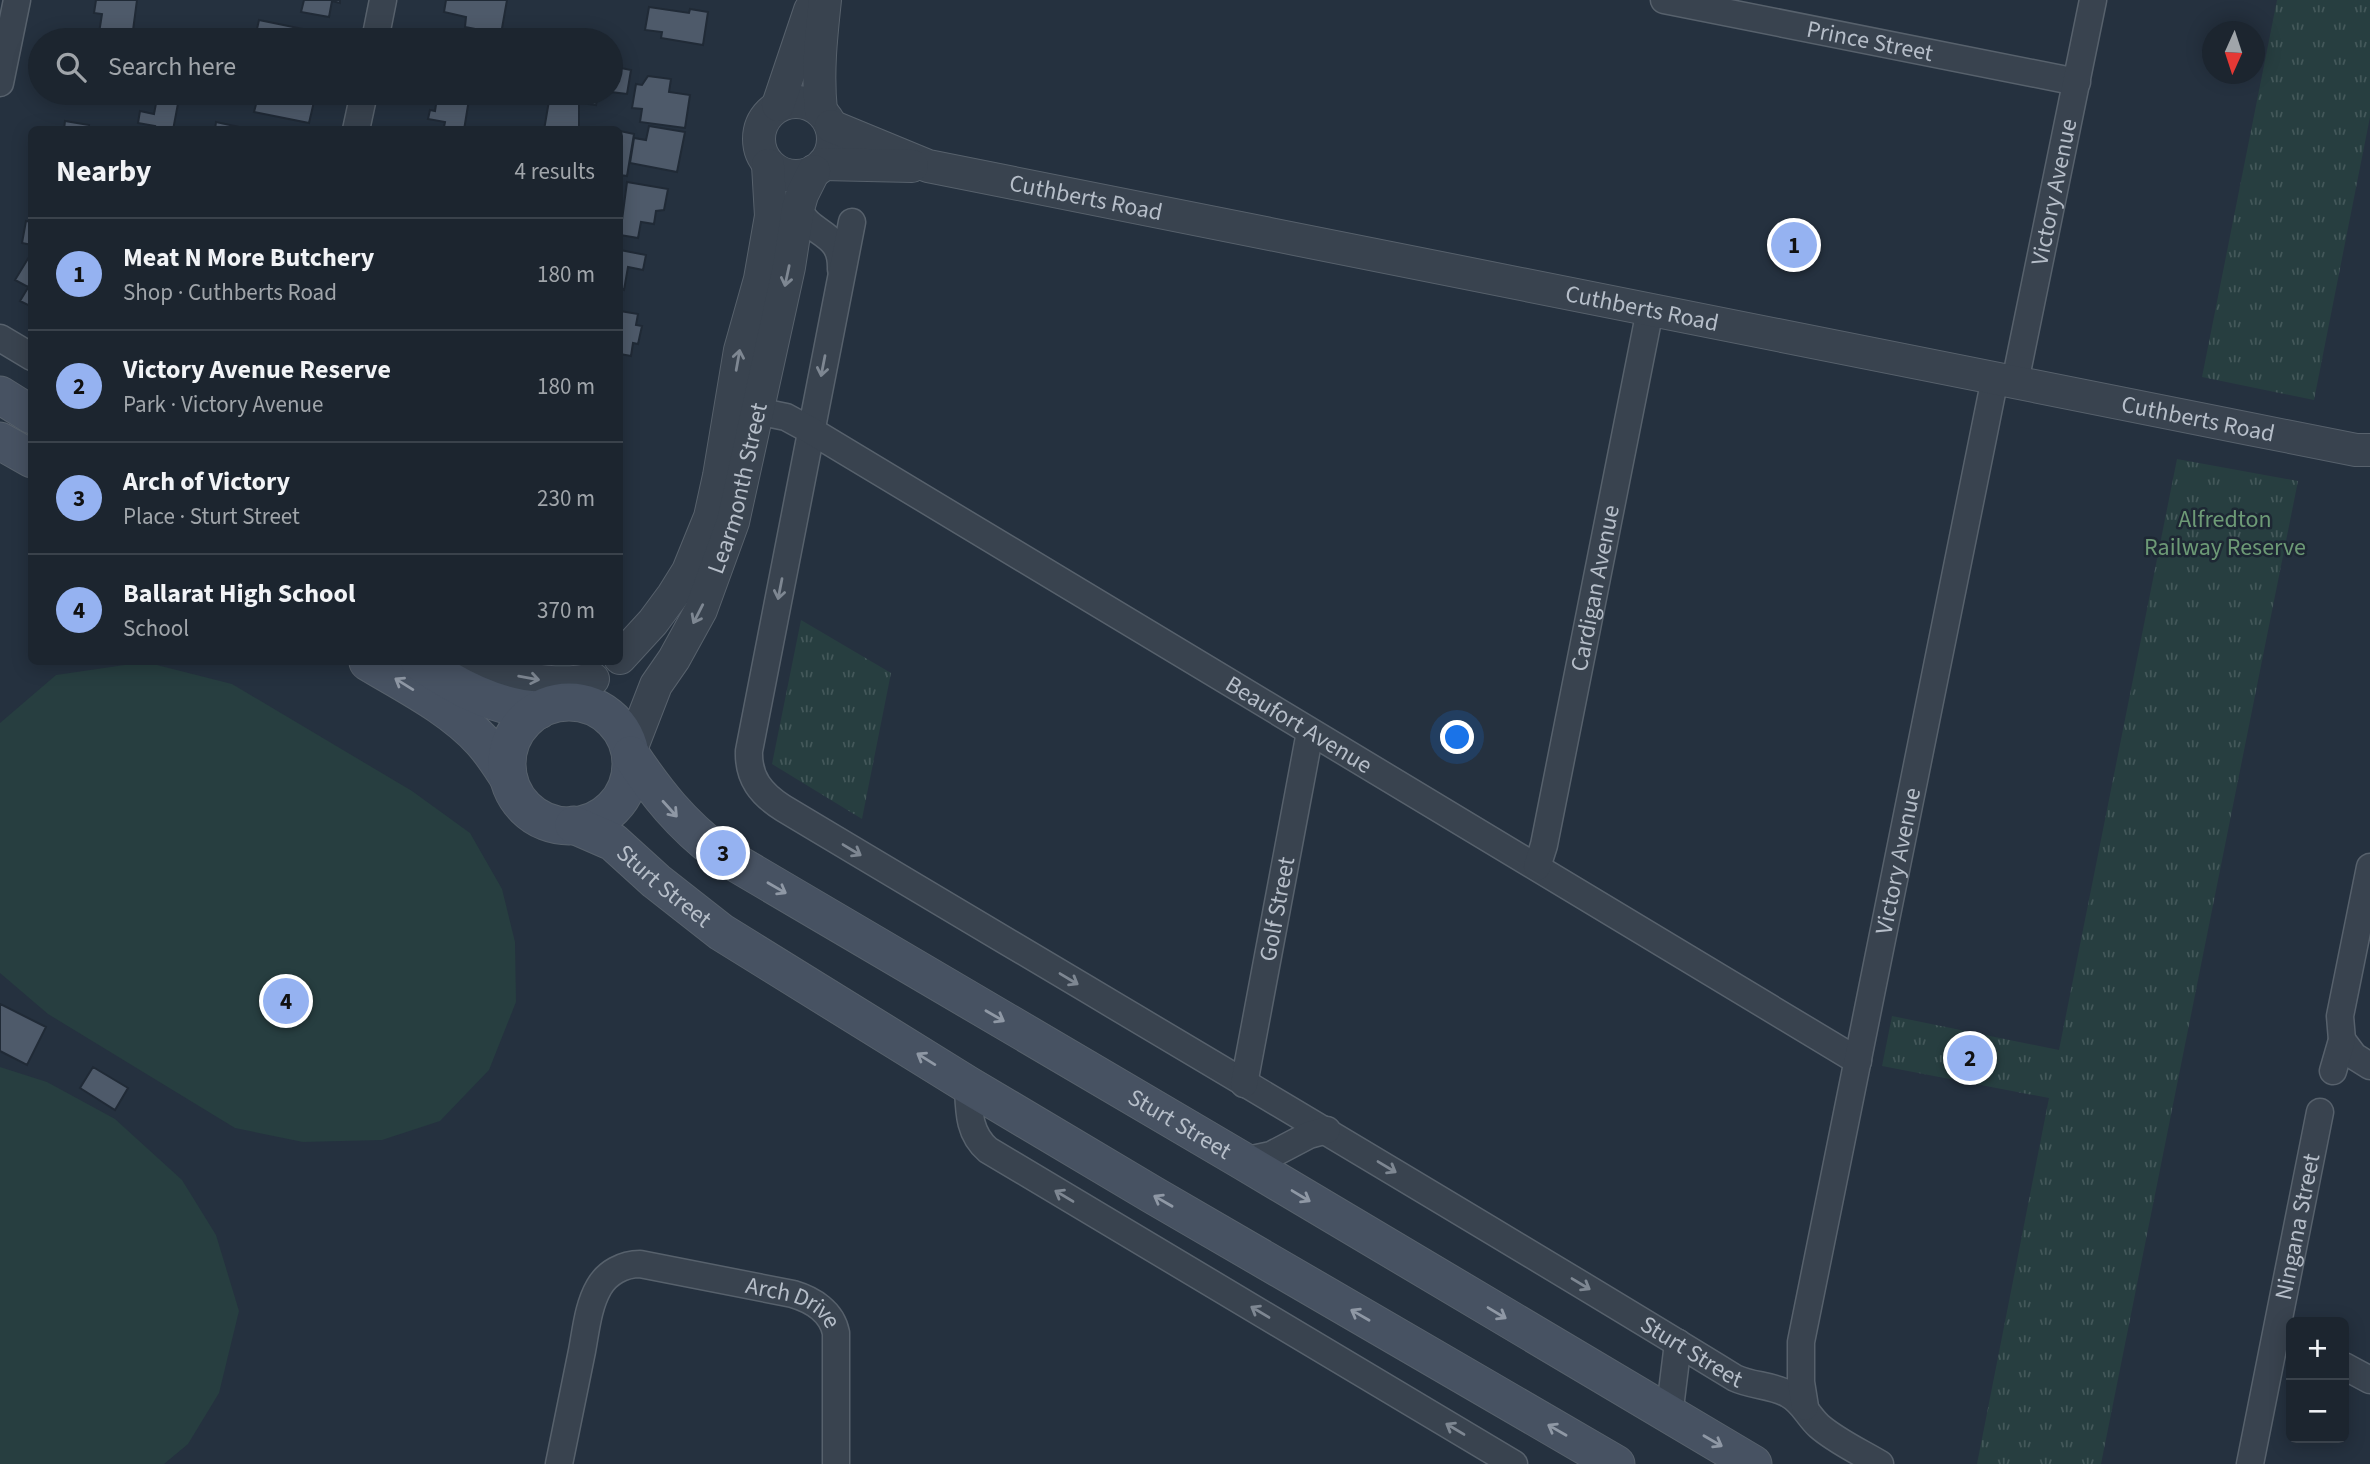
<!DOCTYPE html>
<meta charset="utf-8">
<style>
:root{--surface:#1c252f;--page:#29313b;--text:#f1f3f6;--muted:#a0a5aa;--line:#3a424b;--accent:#95b2f1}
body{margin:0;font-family:"Source Sans 3",sans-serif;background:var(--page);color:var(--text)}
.controls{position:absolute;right:21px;bottom:21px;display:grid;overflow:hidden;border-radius:10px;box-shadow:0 4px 18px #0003}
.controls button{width:63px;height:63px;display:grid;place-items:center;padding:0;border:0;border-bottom:2px solid var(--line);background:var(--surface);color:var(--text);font:35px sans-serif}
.compass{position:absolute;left:2202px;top:21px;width:63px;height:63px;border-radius:50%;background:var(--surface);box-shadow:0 4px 18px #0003;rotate:183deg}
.you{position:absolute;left:1458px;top:738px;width:24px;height:24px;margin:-18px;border:5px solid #fff;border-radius:50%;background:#1a73e8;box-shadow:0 0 0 10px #1a73e833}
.badge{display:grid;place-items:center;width:46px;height:46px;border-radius:50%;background:var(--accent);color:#111;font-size:23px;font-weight:700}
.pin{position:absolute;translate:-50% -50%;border:4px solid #fff;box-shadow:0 2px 7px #0006}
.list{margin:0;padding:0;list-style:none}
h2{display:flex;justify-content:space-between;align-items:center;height:91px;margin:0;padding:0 28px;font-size:30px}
h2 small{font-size:23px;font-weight:400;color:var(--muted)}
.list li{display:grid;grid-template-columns:46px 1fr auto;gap:21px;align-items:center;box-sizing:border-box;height:112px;padding:0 28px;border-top:2px solid var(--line)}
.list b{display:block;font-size:26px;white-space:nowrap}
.list p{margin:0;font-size:23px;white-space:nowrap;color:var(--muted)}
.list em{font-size:23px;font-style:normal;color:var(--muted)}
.icon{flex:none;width:38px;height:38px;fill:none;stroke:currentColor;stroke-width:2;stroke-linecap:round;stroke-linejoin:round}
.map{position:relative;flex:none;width:2370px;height:1464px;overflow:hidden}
.search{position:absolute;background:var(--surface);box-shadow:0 4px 18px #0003;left:28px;top:28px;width:595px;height:77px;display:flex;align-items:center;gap:18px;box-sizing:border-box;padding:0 24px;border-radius:38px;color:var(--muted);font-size:26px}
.panel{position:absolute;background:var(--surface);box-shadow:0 4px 18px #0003;left:28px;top:126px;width:595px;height:539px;border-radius:10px}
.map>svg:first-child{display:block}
.grass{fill:url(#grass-tufts)}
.garden{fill:#273e40}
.building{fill:#4e5a6a;stroke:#202a36;stroke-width:2}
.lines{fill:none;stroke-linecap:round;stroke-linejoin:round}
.minor-casing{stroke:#57616c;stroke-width:29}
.tertiary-casing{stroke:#57616c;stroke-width:34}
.secondary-casing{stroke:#57616c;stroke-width:39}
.minor{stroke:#39434f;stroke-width:26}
.tertiary{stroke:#39434f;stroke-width:32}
.secondary{stroke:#475262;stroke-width:37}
.oneway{stroke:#7e8792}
.oneway2{stroke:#8f98a5}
.labels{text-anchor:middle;stroke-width:5;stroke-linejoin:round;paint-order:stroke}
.street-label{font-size:24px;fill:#b6bec9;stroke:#1e2834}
.park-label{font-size:24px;fill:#6d9a76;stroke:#1e2834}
</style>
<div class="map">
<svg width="2370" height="1464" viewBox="0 0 2370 1464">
<defs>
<pattern id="grass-tufts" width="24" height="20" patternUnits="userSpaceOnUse" patternTransform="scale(1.75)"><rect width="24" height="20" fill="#273e40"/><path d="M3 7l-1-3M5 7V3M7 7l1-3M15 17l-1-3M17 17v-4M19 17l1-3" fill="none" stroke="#44585a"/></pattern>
</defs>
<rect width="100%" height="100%" fill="#25313f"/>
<path class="grass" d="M2277 0H2370V117L2314 400 2202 377Z
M2177 459 2298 481 2101 1464H1977L2049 1098 1882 1066 1892 1016 2059 1050Z
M801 620 891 673 862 819 772 764Z"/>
<path class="garden" d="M145 662 232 684 412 791 470 833 502 889 515 942 516 1002 489 1070 440 1121 382 1140 303 1142 235 1128 48 1014 0 973V723L56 675Z
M0 1067 47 1082 115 1119 182 1180 216 1235 239 1311 219 1393 188 1444 164 1464H0Z"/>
<path class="building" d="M96 0H137L132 38 99 33 102 14 94 13Z
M304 0H340V3L332 1 329 17 301 12Z
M446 0H507L501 34 465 27 466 17 444 12Z
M649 7 689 13 690 9 708 12 703 45 661 38 662 32 645 30Z
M259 20 332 35 331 40H266L255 38Z
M442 30 465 40H437Z
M611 66 631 70 627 94 611 92Z
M648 76 671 79 669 92 690 95 685 128 640 122 642 109 632 108 636 84 642 85Z
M70 93H101L99 101 69 95Z
M158 93H180L173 130H157L154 129 155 126 138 123 140 111 154 114Z
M259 93H316L309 123 254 112Z
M430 93H470L464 130 444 127 445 122 428 119 430 110 435 111 437 98 430 97Z
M564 93H605L604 97 598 96 596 105 583 103 580 96Z
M550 95 579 101V130H544Z
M65 121 89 125 88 130H64Z
M216 122 253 130H215Z
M649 126 685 132 677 172 630 163 634 138 646 140Z
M620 131 634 134 627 176 620 175Z
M627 182 668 189 664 210 656 211 654 224 641 222 638 238 620 235Z
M26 221 32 222V245L22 243Z
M620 250 646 255 643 270 628 267 624 290 620 289Z
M32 252V281L28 287 15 280Z
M32 281V307L20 301Z
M620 311 638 314 636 325 642 326 638 344 633 343 631 356 620 354Z
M0 1004 46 1027 27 1065 0 1051Z
M93 1067 128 1088 115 1110 80 1088Z"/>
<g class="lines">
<defs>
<g id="minor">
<path id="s1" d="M1664 0 2077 82"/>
<path d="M375 40 383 0"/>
<path d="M0 83 17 0"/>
<path d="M356 130 364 93"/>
<path d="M798 209C812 237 842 231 841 269"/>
<path id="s2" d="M852 222 749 751C748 778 761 794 783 808 1100 998 1420 1185 1735 1378 1752 1386 1772 1385 1788 1394 1803 1402 1807 1415 1819 1426 1836 1441 1860 1452 1880 1464"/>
<path d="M0 338 32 357"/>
<path id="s3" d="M2015 382 2093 0"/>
<path id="s4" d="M737 407 786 417 810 430 1858 1061"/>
<path id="s5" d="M1537 867 1544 845 1650 310"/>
<path d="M2342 1040 2354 1056 2370 1066"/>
<path d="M2333 1071 2342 1040 2340 1016 2370 867"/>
<path id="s6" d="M1244 1084 1310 732"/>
<path d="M968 1085C969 1110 968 1133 988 1150L1514 1464"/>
<path d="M1243 1161 1271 1155 1309 1135 1327 1130"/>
<path d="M2344 1366 2370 1380"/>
<path id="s7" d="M1805 1407 1801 1382V1342L1995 378"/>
<path d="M1669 1416 1678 1343"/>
<path id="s8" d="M559 1464C567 1426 574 1389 582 1351 586 1330 588 1306 599 1287 607 1273 623 1264 640 1264L793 1294C813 1300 832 1312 836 1333V1464"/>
<path id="s9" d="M2250 1464 2320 1112"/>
</g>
<g id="tertiary">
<circle cx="796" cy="139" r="37"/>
<path d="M778 105 810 10"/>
<path d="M821 111C817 73 821 37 825 0"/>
<path id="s10" d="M831 126 928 166 2250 429 2356 450H2370"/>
<path d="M823 164 912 166"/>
<path d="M620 658 653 622 673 595 688 571 710 517 719 476 740 350 760 279 771 216 768 165"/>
<path d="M466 662C506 675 551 689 593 679"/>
<path id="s11" d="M630 752 656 685 674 659 701 610 733 522 789 267 798 209 802 195 814 171"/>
</g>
<g id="secondary">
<path d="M0 395 32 415"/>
<path d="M0 441 32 459"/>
<path d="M368 662C406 685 451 707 482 741 492 752 500 765 508 777"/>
<path d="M420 662C455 686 495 708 539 710"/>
<circle cx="569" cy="764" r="62"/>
<path id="s12" d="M631 755C657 794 681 824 719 853L1243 1161 1753 1464"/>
<path id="s13" d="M574 825 613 842 656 881 721 932 968 1085 1153 1195 1616 1464"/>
</g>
</defs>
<use href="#minor" class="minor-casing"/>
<use href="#tertiary" class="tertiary-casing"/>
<use href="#secondary" class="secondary-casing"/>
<use href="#minor" class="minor"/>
<use href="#tertiary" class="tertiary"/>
<use href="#secondary" class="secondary"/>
</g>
<defs><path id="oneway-shaft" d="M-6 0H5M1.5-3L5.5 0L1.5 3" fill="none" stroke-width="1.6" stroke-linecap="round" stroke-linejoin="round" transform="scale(1.75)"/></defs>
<g class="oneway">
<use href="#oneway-shaft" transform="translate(787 276) rotate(102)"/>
<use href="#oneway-shaft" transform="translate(738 360) rotate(-80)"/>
<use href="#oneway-shaft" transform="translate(823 366) rotate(101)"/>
<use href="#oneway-shaft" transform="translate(780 589) rotate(101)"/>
<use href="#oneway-shaft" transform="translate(698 614) rotate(117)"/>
<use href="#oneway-shaft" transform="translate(529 678) rotate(10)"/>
<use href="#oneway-shaft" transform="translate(852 850) rotate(31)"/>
<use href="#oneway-shaft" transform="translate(1069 979) rotate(31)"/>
<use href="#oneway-shaft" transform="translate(1387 1167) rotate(31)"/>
<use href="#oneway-shaft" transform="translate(1064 1196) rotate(-149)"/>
<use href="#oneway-shaft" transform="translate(1581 1284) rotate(31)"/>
<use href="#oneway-shaft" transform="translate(1260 1312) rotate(-149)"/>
<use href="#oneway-shaft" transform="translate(1455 1429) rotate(-149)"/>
</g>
<g class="oneway2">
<use href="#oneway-shaft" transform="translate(404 684) rotate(-148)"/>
<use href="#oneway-shaft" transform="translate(670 809) rotate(48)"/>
<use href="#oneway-shaft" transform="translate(777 888) rotate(30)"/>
<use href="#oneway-shaft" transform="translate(995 1016) rotate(30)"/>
<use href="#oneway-shaft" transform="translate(926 1059) rotate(-148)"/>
<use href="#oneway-shaft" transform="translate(1301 1196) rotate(31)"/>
<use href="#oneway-shaft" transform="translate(1163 1201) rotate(-150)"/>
<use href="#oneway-shaft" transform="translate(1497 1313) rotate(31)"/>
<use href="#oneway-shaft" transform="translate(1360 1315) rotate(-150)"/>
<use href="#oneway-shaft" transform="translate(1557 1430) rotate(-150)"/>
<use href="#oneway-shaft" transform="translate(1713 1441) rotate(30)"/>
</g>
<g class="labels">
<g class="street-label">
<text dy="8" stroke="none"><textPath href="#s1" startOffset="210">Prince Street</textPath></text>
<text dy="8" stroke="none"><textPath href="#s3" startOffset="194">Victory Avenue</textPath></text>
<text dy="8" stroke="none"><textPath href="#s10" startOffset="266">Cuthberts Road</textPath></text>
<text dy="8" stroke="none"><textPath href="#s10" startOffset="833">Cuthberts Road</textPath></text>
<text dy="8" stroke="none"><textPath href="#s10" startOffset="1400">Cuthberts Road</textPath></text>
<text dy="8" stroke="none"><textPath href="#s11" startOffset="287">Learmonth Street</textPath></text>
<text dy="8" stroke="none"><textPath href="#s5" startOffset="285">Cardigan Avenue</textPath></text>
<text dy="8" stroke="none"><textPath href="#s4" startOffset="648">Beaufort Avenue</textPath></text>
<text dy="8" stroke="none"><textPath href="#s7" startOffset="556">Victory Avenue</textPath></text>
<text dy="8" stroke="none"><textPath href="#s13" startOffset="110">Sturt Street</textPath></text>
<text dy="8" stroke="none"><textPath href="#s6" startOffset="178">Golf Street</textPath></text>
<text dy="8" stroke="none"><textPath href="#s12" startOffset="667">Sturt Street</textPath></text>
<text dy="8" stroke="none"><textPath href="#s9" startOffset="242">Ningana Street</textPath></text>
<text dy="8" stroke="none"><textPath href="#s8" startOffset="390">Arch Drive</textPath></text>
<text dy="8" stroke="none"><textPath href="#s2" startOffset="1668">Sturt Street</textPath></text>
</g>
<g class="park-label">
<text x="2225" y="527">Alfredton<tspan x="2225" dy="28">Railway Reserve</tspan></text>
</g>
</g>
</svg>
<div class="controls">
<button>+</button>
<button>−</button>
</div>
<svg class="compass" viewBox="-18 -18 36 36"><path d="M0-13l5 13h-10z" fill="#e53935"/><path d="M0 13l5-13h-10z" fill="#a0a5aa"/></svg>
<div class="you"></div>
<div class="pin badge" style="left:1794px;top:245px">1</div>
<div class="pin badge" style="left:1970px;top:1058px">2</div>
<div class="pin badge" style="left:723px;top:853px">3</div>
<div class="pin badge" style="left:286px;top:1001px">4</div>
<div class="search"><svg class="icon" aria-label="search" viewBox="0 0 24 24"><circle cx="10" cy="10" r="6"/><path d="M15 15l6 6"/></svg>Search here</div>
<section class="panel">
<h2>Nearby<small>4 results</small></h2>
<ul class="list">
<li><span class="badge">1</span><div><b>Meat N More Butchery</b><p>Shop · Cuthberts Road</p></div><em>180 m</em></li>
<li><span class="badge">2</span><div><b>Victory Avenue Reserve</b><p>Park · Victory Avenue</p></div><em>180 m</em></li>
<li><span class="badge">3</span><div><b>Arch of Victory</b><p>Place · Sturt Street</p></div><em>230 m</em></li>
<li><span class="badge">4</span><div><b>Ballarat High School</b><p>School</p></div><em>370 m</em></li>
</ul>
</section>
</div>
